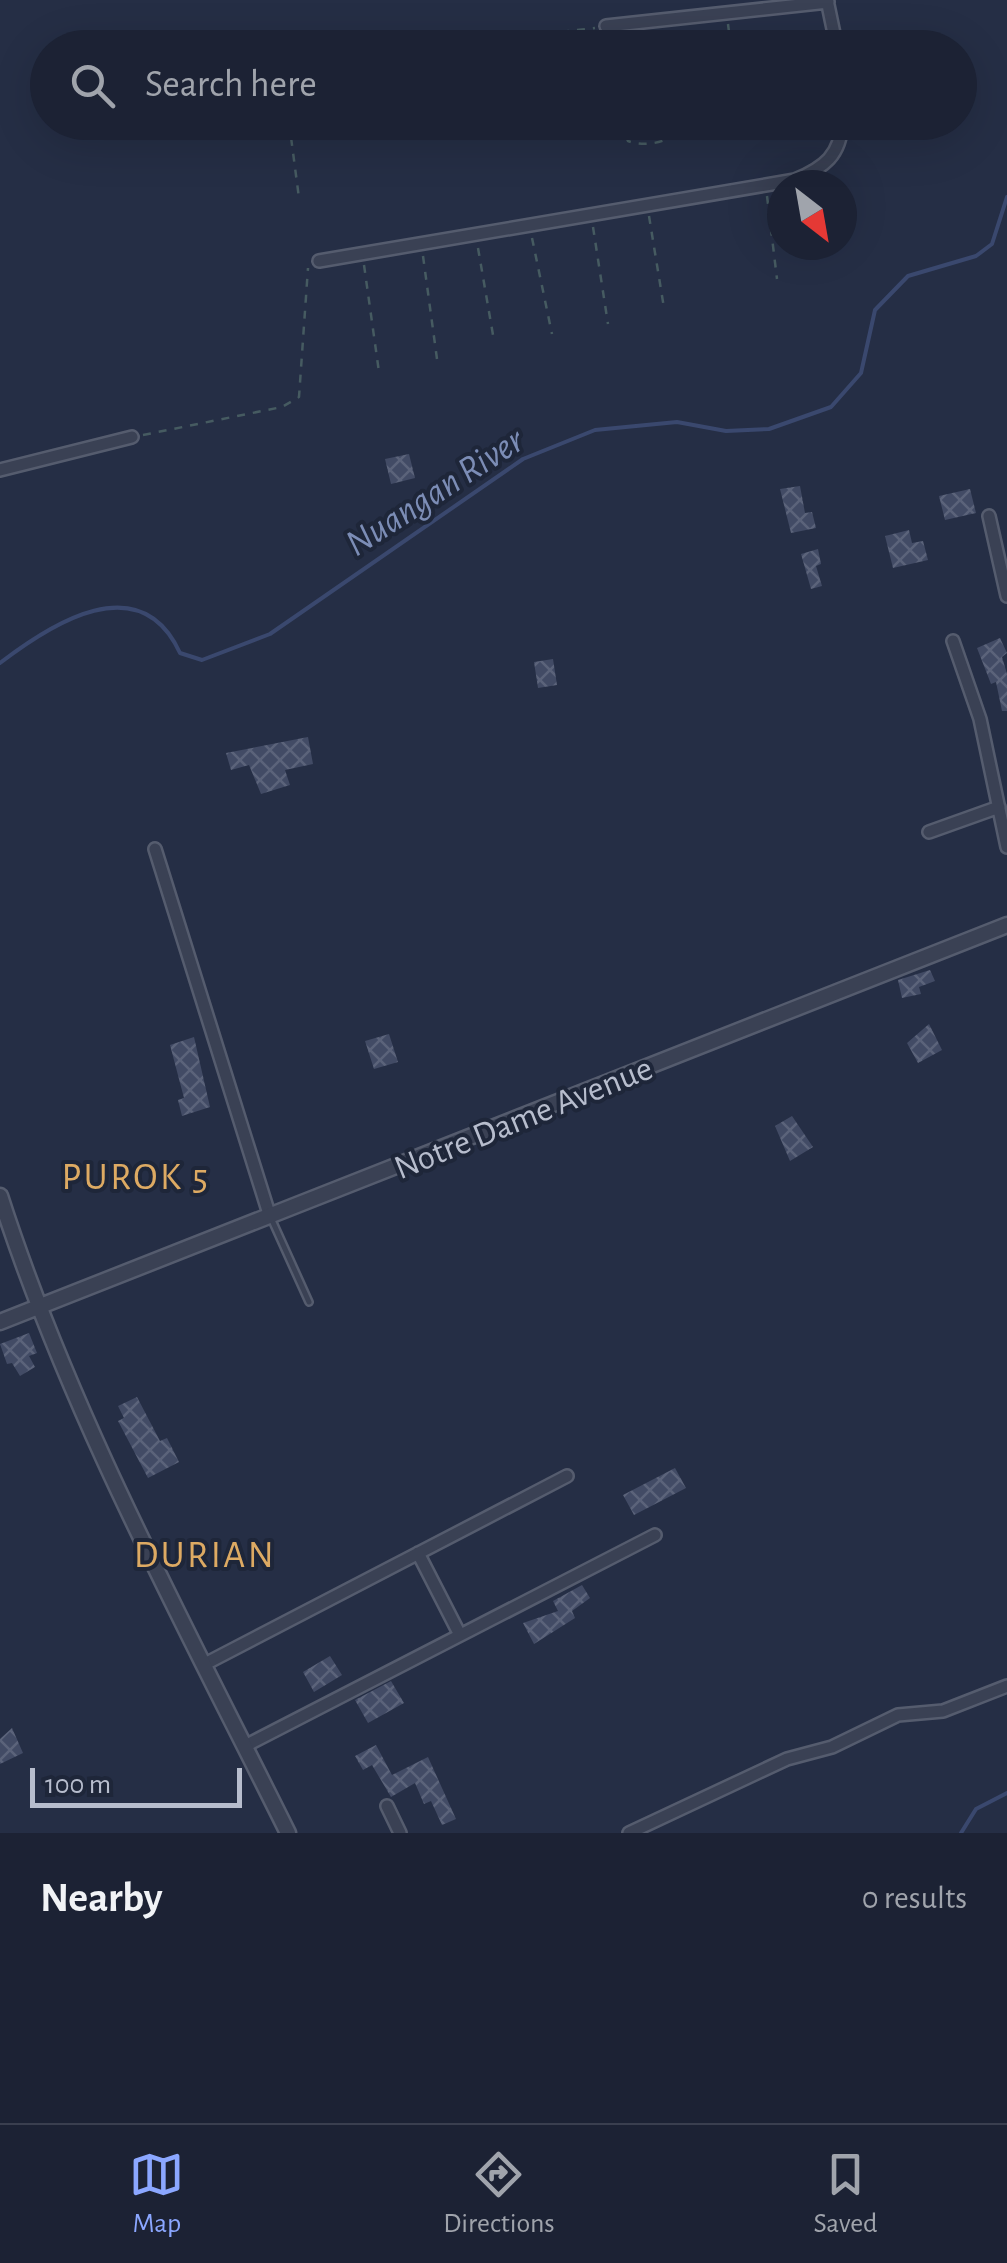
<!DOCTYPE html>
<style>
:root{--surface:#1c2234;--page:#252a3c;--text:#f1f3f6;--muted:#a0a4ac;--line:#3a3f4f;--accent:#8ba7ff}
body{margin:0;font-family:"Alegreya Sans",sans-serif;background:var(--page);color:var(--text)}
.compass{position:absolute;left:767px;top:170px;width:90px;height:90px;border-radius:50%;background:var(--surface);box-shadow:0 10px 40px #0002;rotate:149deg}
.scale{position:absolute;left:30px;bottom:25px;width:212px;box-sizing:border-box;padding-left:10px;border:5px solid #b7bdcd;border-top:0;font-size:28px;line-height:35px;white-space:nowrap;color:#b7bdcd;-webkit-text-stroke:8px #1e2639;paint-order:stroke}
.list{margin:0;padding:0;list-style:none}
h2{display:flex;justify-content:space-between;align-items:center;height:130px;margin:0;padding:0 40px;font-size:42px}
h2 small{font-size:32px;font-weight:400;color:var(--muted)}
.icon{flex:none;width:55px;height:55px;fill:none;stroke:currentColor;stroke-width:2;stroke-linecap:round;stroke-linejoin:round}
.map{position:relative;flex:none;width:1007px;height:1833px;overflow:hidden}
.search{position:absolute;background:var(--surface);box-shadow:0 10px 40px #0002;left:30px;right:30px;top:30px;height:110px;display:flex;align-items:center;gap:25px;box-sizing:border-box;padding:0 35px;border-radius:55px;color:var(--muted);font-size:38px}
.sheet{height:290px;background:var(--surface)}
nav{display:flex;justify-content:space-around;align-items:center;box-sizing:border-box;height:140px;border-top:2px solid var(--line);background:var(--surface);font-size:28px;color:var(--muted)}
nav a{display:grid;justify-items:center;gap:5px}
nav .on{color:var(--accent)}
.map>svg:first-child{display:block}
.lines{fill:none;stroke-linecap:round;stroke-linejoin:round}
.stream{stroke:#3a486e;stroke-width:4}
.building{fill:url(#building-cross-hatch)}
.service-casing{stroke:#555c6e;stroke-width:10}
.minor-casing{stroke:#555c6e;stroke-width:16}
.tertiary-casing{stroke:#555c6e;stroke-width:19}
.path{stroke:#465b61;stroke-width:2.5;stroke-dasharray:8 8;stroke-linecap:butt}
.service{stroke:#3a4154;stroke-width:5}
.minor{stroke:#3a4154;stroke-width:11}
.tertiary{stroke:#3a4154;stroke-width:14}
.labels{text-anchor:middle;stroke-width:8;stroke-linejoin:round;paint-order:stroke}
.street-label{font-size:35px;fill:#b7bdcd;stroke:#1e2639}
.water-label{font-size:38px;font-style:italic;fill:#7c8db6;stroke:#1e2639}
.neighbourhood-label{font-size:38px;letter-spacing:2.5px;fill:#ddaa63;stroke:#1e2639}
</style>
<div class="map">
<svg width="1007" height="1833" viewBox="0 0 1007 1833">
<defs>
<pattern id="building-cross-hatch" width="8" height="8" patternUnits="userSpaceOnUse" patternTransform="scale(2.5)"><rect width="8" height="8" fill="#424b65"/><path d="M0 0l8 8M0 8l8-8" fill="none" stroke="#5b637a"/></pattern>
</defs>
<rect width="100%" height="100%" fill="#252e45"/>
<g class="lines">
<path class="stream" d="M0 663C51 624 140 566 180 653L202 660 270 634 523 459 595 430 677 422 726 431 769 429 831 407 861 373 875 310 908 276 976 256 992 244 1007 197
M961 1833 976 1809 1007 1793"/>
</g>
<path class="building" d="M409 454 415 478 391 484 385 459Z
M800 486 805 513 812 512 816 528 791 533 780 489Z
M970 489 976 513 945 520 939 496Z
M909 530 912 543 923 541 928 560 893 568 885 536Z
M818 549 821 564 816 566 822 586 811 589 801 554Z
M1000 638 1007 653 1002 657 1007 674V711H1002L996 682 991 684 977 648Z
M553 659 557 685 538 688 534 662Z
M308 737 313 764 285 770 290 785 261 794 249 765 231 770 226 753Z
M930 970 935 981 919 987 921 994 902 998 898 980Z
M929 1024 942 1050 918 1063 907 1043Z
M389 1034 398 1062 374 1069 365 1041Z
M194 1037 210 1107 182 1116 178 1100 184 1098 170 1045Z
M792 1116 813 1147 790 1161 775 1126Z
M29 1333 37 1353 29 1356 35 1367 20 1376 12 1363 7 1364 0 1344Z
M137 1397 160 1441 167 1438 179 1462 148 1478 118 1421 124 1418 118 1406Z
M675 1468 686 1488 634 1515 623 1495Z
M582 1585 590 1598 572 1611 575 1618 534 1644 523 1623 558 1611 553 1601Z
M330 1656 342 1675 314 1692 303 1672Z
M391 1681 404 1703 368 1723 355 1700Z
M12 1728 23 1753 0 1764V1739Z
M376 1745 392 1775 428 1757 456 1819 442 1825 431 1801 424 1804 415 1783 391 1797 372 1765 363 1770 355 1756Z"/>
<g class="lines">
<defs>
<path id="service" d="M271 1218 309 1302"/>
<path id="minor" d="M827 0 837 48
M606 26 828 2
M319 261 795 180C824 168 841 155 842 122
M0 470 132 437
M989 516 1007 596
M953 641 980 719 1007 847
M929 832 999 807
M155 849 270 1217
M418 1553 460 1635
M205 1664 567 1476
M245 1746 655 1535
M387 1806 400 1833
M629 1833 787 1759 832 1747 898 1715 943 1711 1007 1686"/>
<path id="tertiary" d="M0 1196C71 1417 185 1625 288 1833
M0 1322 1007 925"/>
</defs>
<use href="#service" class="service-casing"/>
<use href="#minor" class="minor-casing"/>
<use href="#tertiary" class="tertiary-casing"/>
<path class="path" d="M728 24 731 48
M668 31 670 48
M418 48 595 28
M289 122 299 198
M619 122 628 141C644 147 665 143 677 133L679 122
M767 196 777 279
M649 216 664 308
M593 227 608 324
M532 238 552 334
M478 248 493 335
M423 256 437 359
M364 265 379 372
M143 435 282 407 299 397 308 268"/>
<use href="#service" class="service"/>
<use href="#minor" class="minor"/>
<use href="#tertiary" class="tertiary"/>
</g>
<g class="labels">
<g class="street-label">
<text transform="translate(523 1117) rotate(-22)" y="12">Notre Dame Avenue</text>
</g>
<g class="water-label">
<text transform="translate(434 491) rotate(-33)" y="13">Nuangan River</text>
</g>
<g class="neighbourhood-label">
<text x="136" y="1189">PUROK 5</text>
<text x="205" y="1567">DURIAN</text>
</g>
</g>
</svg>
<svg class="compass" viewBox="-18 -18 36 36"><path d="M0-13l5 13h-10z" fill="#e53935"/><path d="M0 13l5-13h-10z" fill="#a0a4ac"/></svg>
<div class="scale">100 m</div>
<div class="search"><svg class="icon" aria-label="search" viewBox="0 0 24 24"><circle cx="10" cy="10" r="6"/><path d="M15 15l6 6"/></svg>Search here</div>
</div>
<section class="sheet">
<h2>Nearby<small>0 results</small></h2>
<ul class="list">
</ul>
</section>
<nav>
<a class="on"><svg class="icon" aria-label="map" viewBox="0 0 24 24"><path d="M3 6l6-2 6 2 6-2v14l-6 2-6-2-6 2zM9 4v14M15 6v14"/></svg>Map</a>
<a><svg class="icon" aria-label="directions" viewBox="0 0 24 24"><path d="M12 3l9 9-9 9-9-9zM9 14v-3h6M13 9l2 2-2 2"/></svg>Directions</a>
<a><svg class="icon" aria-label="saved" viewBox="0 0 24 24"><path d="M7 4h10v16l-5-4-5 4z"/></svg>Saved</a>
</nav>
